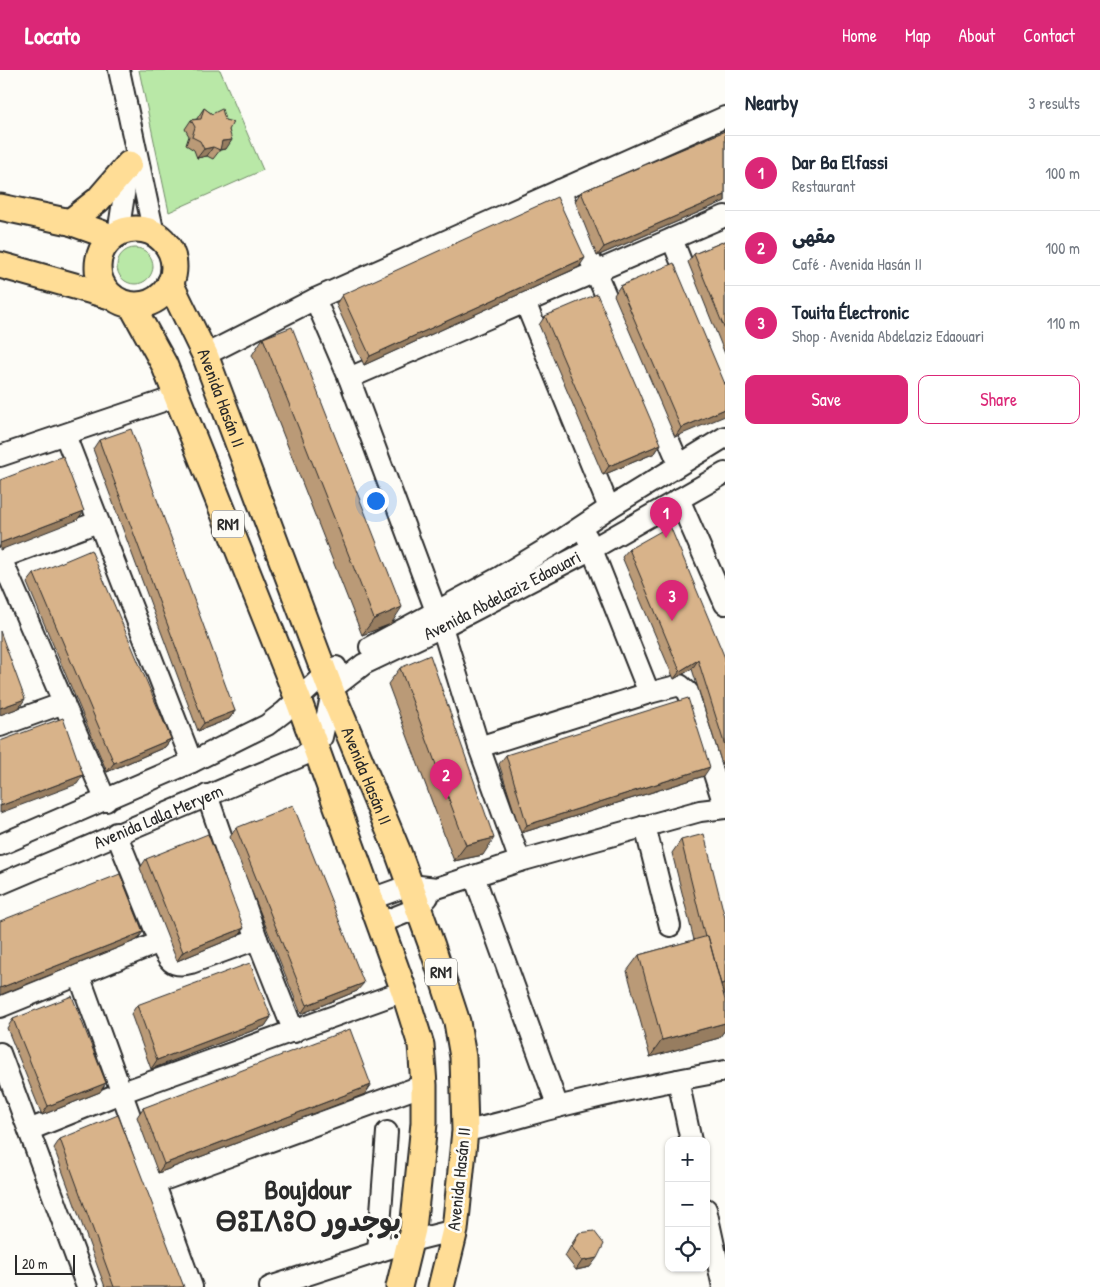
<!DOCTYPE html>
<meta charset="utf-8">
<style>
:root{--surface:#fff;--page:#f2f2f3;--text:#1f2937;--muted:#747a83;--line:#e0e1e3;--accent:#db2777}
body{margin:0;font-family:"Patrick Hand","Playpen Sans Arabic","Noto Sans Tifinagh",sans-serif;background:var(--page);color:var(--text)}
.controls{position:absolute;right:15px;bottom:15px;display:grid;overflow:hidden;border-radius:10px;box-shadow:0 1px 4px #0004}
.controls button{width:45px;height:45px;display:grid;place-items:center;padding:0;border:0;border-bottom:1px solid var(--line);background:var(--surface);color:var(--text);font:25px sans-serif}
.scale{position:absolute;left:15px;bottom:12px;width:60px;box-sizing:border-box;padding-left:5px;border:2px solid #2b2b2b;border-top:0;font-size:14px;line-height:18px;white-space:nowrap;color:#2b2b2b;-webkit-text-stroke:4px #fdfcf7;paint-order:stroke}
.you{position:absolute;left:375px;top:430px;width:18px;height:18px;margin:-12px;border:4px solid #fff;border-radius:50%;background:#1a73e8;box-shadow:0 0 0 8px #1a73e833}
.badge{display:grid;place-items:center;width:32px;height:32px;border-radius:50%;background:var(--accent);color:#fff;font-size:16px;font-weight:700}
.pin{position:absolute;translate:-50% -41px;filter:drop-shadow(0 1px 2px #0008)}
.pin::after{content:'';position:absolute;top:26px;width:18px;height:15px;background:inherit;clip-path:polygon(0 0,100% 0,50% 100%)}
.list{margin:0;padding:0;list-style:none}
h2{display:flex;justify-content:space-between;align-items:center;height:65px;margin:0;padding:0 20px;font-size:21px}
h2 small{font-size:16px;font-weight:400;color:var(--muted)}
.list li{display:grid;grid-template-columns:32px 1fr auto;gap:15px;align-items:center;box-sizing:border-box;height:75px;padding:0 20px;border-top:1px solid var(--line)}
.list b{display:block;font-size:19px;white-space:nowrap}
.list p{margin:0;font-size:16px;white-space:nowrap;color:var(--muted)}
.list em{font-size:16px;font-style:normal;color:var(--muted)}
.actions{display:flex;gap:10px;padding:15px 20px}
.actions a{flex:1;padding:11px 0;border:1px solid var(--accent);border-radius:10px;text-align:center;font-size:18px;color:var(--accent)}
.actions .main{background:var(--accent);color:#fff}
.icon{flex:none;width:28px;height:28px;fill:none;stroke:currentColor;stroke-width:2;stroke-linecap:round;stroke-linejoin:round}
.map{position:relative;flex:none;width:725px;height:1217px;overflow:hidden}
header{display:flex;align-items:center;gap:30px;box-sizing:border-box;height:70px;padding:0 25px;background:var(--accent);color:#fff}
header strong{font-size:24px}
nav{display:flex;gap:28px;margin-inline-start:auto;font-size:18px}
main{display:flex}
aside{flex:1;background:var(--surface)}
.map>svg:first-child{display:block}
.green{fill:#b9e8a7;stroke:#728a69}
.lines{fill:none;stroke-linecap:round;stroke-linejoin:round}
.minor-casing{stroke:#2b2b2b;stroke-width:24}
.major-casing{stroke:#2b2b2b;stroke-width:29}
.minor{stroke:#fdfcf7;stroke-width:20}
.major{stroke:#ffdd96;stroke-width:25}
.wall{fill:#ba9a77;stroke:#2b2b2b}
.shaded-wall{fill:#977d61;stroke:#2b2b2b}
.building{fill:#d8b38a;stroke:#2b2b2b}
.labels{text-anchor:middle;stroke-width:5;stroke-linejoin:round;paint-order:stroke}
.shield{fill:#fdfcf7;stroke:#6a6a68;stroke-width:1}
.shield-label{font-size:16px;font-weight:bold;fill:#2b2b2b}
.street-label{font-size:18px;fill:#2b2b2b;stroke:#fdfcf7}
.town-label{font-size:28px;font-weight:bold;fill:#2b2b2b;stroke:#fdfcf7}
</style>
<header>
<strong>Locato</strong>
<nav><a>Home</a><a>Map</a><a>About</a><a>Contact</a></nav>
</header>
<main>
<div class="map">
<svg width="725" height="1217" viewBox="0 0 725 1217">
<rect width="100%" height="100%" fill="#fdfcf7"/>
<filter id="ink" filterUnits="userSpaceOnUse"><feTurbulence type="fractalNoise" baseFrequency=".02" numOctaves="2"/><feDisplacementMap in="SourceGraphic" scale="10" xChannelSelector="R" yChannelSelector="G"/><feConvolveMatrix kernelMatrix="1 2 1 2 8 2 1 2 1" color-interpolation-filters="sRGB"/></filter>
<g filter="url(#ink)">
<path class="green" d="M139 0H220L263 100 169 142Z
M117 196a18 18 0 1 1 36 0a18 18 0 1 1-36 0Z"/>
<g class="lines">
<defs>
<g id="minor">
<path d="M119 0 154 164"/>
<path d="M560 120 679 394"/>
<path d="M118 164 129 92"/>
<path d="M672 169 725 302"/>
<path d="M315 229 349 308 442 557 479 677 520 791"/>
<path d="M525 232 609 438"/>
<path d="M205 285 315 229 725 47"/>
<path d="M349 308 725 146"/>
<path d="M65 365 192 692"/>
<path d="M0 386 178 326"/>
<path d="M679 429 725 534"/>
<path d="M0 488 98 452"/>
<path d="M1 488 106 731"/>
<path d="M370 577 500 507 561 470 609 438 725 367"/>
<path d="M649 623 680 615 688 622 725 738"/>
<path d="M0 656 64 633"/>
<path d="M479 677 649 623 587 467"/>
<path d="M207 725 257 869 294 962"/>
<path d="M645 756 670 856"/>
<path d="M116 763 160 872C167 888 170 899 191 893L257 869"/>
<path d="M0 775 192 692 267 655 284 642 325 604 336 597"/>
<path d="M474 806 558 1037"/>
<path id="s1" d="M0 814 304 685 315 676 322 667 332 623 337 615 364 594 442 557 592 479 725 403"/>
<path d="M371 829 410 815 437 818 520 791 700 741 725 738"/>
<path d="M380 853 418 838 428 827"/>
<path d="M79 905 192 1217"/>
<path d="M0 937 160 872"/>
<path d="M0 983 87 1217"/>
<path d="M678 1010 691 1071"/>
<path d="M29 1060 123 1022 404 921"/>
<path d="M465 1061C497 1055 527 1045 557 1037 613 1023 669 1011 725 1001"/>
<path d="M155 1113 424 1015"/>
<path d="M706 1139 723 1217"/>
<path d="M378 1182 387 1062"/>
<path d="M270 1217 411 1171 455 1160"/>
</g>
<g id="major">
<path d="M0 137 70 152 112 167"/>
<path d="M70 152 98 130 129 94"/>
<circle cx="136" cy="197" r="38"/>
<path d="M0 195 110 226"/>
<path id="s2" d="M170 213 205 285 332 623 398 782 432 876 457 952 463 987 465 1061 455 1160 441 1217"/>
<path d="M132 236 164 294 298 629 404 921 421 975 424 1015V1053L421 1084 413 1159 399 1217"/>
</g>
</defs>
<use href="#minor" class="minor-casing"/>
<use href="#major" class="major-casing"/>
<use href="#minor" class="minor"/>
<use href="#major" class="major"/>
</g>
<path class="wall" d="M204 38 212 44 225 50 229 60 226 79 220 80 213 89 207 86 197 88 194 80 186 75 189 66 185 59 191 50 197 49 198 47Z
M725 61V131L597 186 575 131 581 122Z
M725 171V284L688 192 694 184Z
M579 197 364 295 336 234 342 225Z
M620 216 725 314 675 367 614 225Z
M545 246 661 374 655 383 603 405 539 255Z
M263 268 391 554 362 565 252 285Z
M99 370 235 641 229 649 198 661 93 379Z
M629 479 725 588V704L692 599 674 609 622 487Z
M34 504 171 669 165 677 107 702 27 513Z
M400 598 483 785 454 791 388 614Z
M506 685 704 706 521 763 499 694Z
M236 758 357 921 301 944 230 767Z
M681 770 725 848V924H724L725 930V960L719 968 650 987 627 901 639 885 694 870 672 783Z
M146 789 238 866 177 891 140 798Z
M137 935 271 947 265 956 151 999 131 944Z
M13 949 100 1022 42 1045 7 958Z
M371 1015 365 1024 158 1103 137 1047 143 1038Z
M60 1069 184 1217H105L54 1078Z
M579 1163 590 1197 576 1200 565 1186 573 1172Z"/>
<path class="shaded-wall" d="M232 70 226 79 218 80 222 71Z
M213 77 207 86 197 88 204 79Z
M725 125V131L597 186 604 177Z
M585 188 579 197 364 295 370 286Z
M725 339V346L675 367 681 358Z
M661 374 655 383 603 405 609 396Z
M84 441 77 450 0 480V473Z
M402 537 391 554 362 565 374 549Z
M698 590 692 599 674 609 680 601Z
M25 629 19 638 0 645V638Z
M235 641 229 649 198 661 204 653Z
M171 669 165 677 107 702 114 693Z
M710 697 704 706 521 763 527 755Z
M83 705 77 714 0 743V736Z
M494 768 483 785 454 791 466 775Z
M244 858 238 866 177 891 183 882Z
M143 862 137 870 0 925V918Z
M364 913 357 921 301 944 307 935Z
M725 913V924L708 928 718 915Z
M271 947 265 956 151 999 157 990Z
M725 953V960L719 968 650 987 662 970Z
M106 1013 100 1022 42 1045 48 1036Z
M371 1015 365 1024 158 1103 164 1094Z
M597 1188 590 1197 576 1200 582 1191Z"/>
<path class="building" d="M204 38 212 44 222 39 225 50 233 52 229 60 232 70 222 71 220 80 213 77 204 79 200 71 192 67 195 57 191 50 201 49Z
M725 61V125L604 177 581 122Z
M557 127 585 188 370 286 342 225Z
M725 171V260L694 184Z
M674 193 725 314V339L681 358 620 216Z
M597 224 661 374 609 396 545 246Z
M292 257 402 537 374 549 263 268Z
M131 359 235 641 204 653 99 370Z
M63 386 84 441 0 473V410Z
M670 456 725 588V676L698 590 680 601 629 479Z
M91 480 171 669 114 693 34 504Z
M0 561 25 629 0 638Z
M430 585 494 768 466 775 400 598Z
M688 628 710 697 527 755 506 685Z
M63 648 83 705 0 736V671Z
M293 735 364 913 307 935 236 758Z
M208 764 244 858 183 882 146 789Z
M704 764 725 848V913L721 914 708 866 705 867 681 770Z
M120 804 143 862 0 918V851Z
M708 866 725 930V953L662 970 639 885Z
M250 893 271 947 157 990 137 935Z
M72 926 106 1013 48 1036 13 949Z
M350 959 371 1015 164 1094 143 1038Z
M118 1045 184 1217H114L60 1069Z
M594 1161 604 1174 597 1188 582 1191 572 1177 579 1163Z"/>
</g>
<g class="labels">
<g class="shield">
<rect x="212" y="440.5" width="32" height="27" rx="4"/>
<rect x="425" y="888.5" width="32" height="27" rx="4"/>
</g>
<g class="shield-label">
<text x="228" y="460">RN1</text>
<text x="441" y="908">RN1</text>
</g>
<g class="street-label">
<text dy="6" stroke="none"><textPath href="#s2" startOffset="126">Avenida Hasán II</textPath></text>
<text dy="6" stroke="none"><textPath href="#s1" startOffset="599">Avenida Abdelaziz Edaouari</textPath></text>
<text dy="6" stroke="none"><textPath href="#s2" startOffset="531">Avenida Hasán II</textPath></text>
<text dy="6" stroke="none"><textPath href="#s1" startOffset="172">Avenida Lalla Meryem</textPath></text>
<text transform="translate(459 1109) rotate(-84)" y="6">Avenida Hasán II</text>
</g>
<g class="town-label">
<text x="308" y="1129">Boujdour<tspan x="308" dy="32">ⴱⵓⵊⴷⵓⵔ بوجدور</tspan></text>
</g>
</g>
</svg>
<div class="controls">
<button>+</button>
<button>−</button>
<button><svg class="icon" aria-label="locate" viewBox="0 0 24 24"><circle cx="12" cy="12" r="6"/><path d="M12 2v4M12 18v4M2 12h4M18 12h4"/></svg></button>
</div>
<div class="scale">20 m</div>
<div class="you"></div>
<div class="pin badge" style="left:666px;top:468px">1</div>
<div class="pin badge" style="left:446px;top:730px">2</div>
<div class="pin badge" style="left:672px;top:551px">3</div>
</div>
<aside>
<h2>Nearby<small>3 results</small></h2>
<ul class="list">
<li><span class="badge">1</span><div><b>Dar Ba Elfassi</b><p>Restaurant</p></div><em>100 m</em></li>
<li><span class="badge">2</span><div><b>مقهى</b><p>Café · Avenida Hasán II</p></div><em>100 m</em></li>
<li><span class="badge">3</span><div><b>Touita Électronic</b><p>Shop · Avenida Abdelaziz Edaouari</p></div><em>110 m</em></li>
</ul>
<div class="actions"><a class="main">Save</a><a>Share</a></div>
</aside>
</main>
